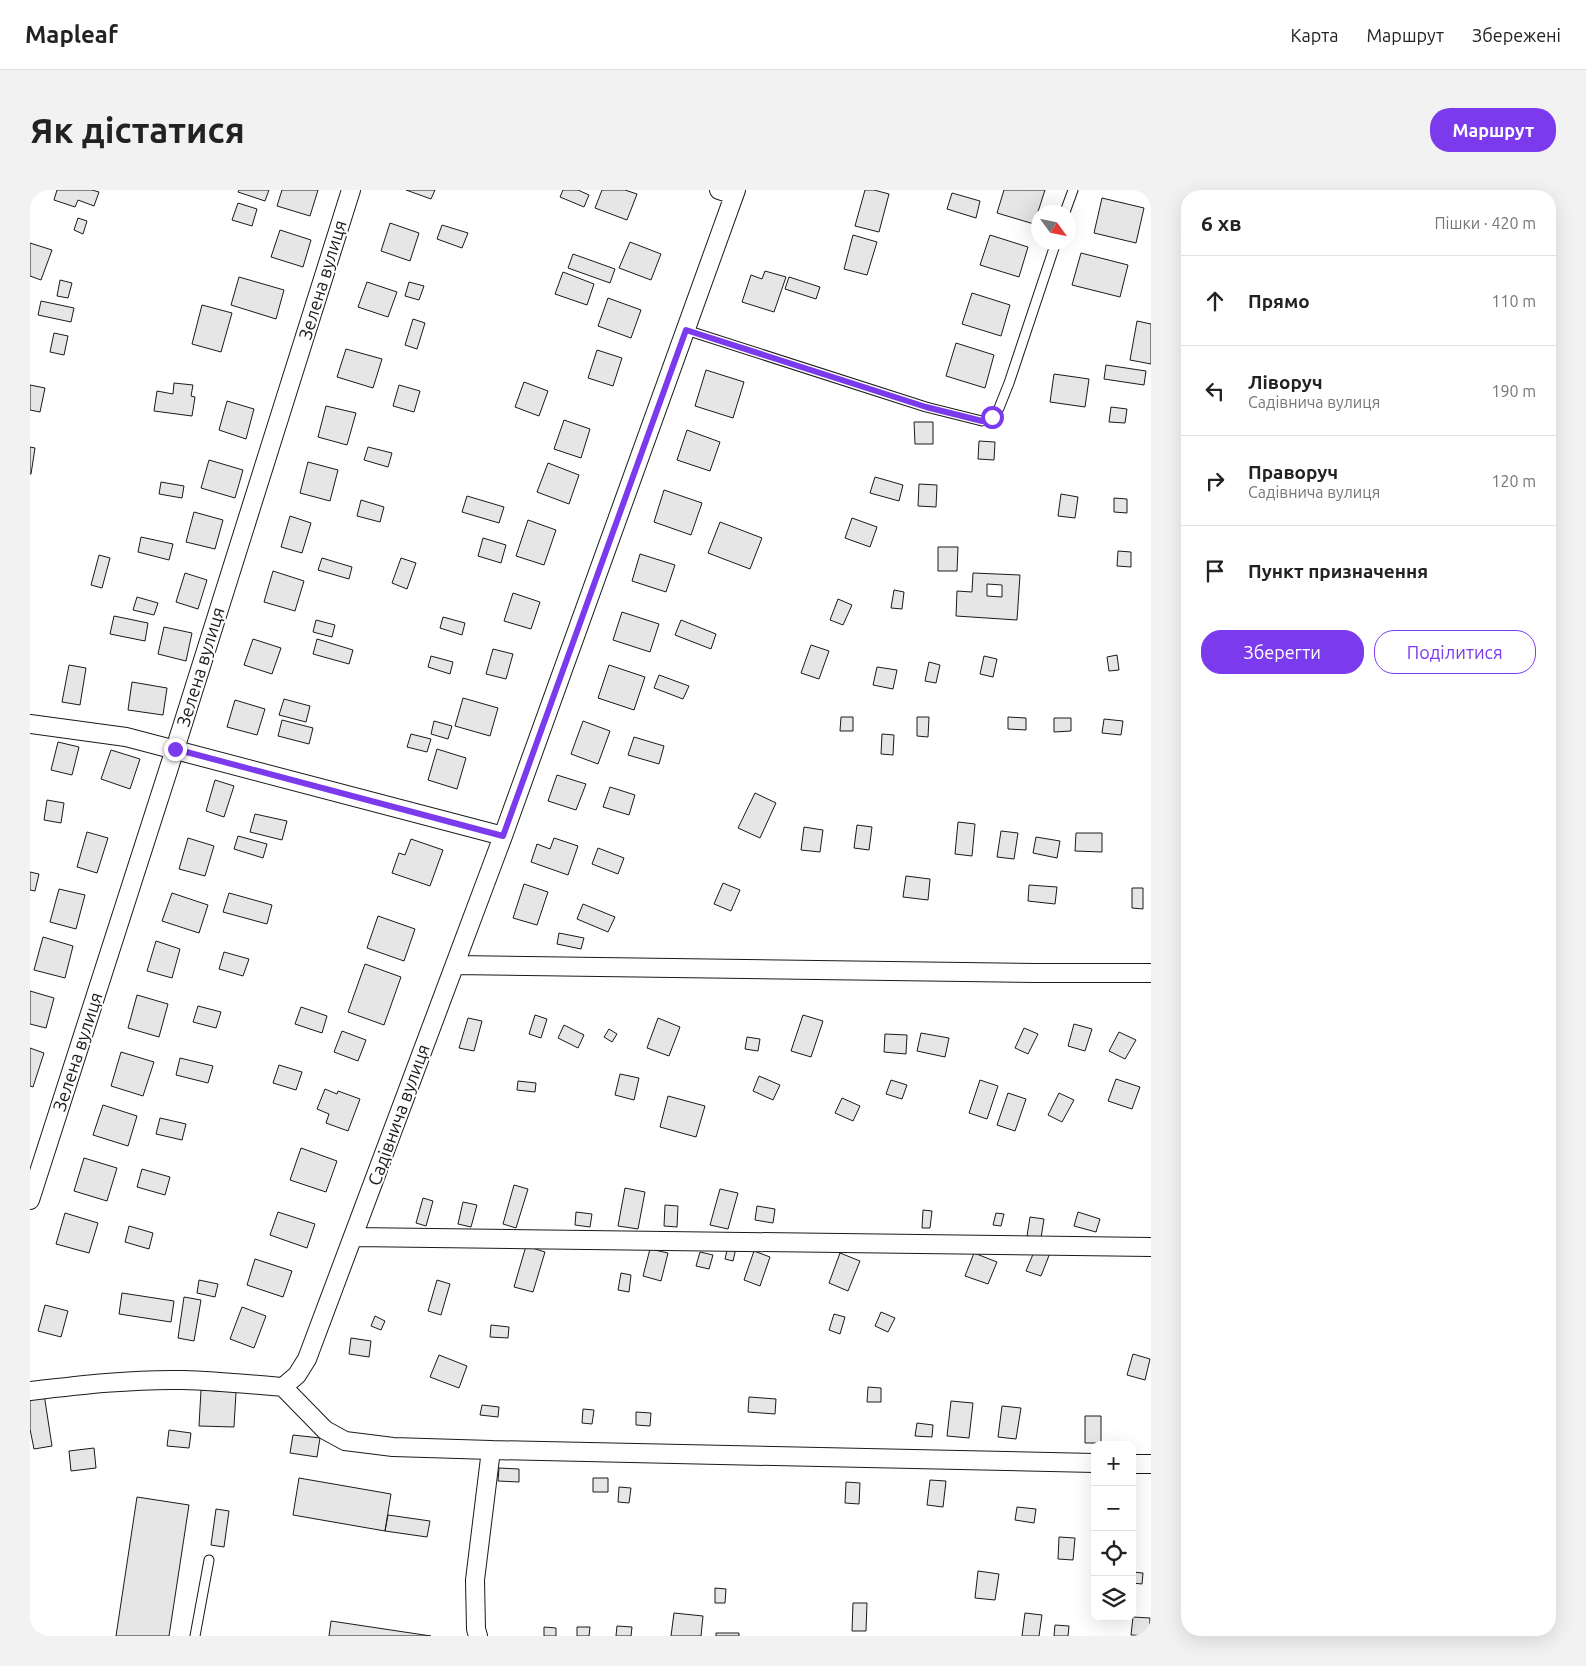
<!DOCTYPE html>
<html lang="uk">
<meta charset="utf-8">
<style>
:root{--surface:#fff;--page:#f2f2f2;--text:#222;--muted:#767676;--line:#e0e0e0;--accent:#7c3aed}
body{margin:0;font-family:Ubuntu,sans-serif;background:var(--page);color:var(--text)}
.controls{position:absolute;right:15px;bottom:15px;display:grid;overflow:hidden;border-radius:10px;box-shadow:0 5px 20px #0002}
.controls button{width:45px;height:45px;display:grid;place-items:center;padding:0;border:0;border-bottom:1px solid var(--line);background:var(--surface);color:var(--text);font:25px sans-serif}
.compass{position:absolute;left:1001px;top:15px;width:45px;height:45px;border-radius:50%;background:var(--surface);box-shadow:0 5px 20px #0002;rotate:123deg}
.stop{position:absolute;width:15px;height:15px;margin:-11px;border:4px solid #7c3aed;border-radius:50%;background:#fff}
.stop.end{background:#7c3aed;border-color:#fff;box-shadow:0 1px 5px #0008}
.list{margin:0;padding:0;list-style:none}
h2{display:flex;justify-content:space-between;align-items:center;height:65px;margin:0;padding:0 20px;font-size:21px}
h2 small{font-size:16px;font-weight:400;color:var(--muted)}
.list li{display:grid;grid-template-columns:32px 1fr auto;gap:15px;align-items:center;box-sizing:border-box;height:90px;padding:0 20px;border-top:1px solid var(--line)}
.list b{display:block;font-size:19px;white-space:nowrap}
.list p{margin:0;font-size:16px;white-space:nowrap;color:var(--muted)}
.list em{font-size:16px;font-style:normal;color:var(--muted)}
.actions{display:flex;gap:10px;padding:15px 20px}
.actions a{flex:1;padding:11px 0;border:1px solid var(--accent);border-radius:20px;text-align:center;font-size:18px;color:var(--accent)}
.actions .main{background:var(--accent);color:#fff}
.icon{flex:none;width:28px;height:28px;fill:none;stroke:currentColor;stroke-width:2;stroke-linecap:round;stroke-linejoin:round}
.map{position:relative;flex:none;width:1121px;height:1446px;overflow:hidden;border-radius:20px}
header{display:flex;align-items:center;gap:30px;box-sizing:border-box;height:70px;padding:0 25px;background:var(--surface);border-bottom:1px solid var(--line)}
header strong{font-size:24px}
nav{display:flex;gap:28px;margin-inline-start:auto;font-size:18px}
.intro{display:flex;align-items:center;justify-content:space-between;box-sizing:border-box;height:120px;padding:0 30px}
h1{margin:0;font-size:35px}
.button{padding:12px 22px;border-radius:20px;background:var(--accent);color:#fff;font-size:18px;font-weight:700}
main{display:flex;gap:30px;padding:0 30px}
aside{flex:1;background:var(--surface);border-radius:20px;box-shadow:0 5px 20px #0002}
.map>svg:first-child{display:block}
.building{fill:#e6e6e6;stroke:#1a1a1a;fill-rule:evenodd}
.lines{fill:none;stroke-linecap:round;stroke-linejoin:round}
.lane-casing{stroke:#1a1a1a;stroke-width:11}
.street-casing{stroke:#1a1a1a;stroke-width:20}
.lane{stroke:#fff;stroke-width:9}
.street{stroke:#fff;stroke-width:18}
.route{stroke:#7c3aed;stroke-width:6}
.labels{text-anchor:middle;stroke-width:4;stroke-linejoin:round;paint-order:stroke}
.street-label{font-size:18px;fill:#1a1a1a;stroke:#fff}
</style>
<header>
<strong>Mapleaf</strong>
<nav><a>Карта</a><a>Маршрут</a><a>Збережені</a></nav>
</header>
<div class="intro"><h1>Як дістатися</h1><a class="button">Маршрут</a></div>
<main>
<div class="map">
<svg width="1121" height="1446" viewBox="0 0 1121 1446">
<rect width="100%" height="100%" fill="#fff"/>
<path class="building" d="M27 0H62L69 2 64 16 48 10 45 17 24 10Z
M209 0H239L235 11 208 2Z
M252 0H288L280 26 247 16Z
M376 0H405L401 9Z
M533 0H548L559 5 554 17 530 7Z
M572 0H595L607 4 597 30 565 18Z
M835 0H844L859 4 849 42 825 36Z
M974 0H1015L1004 34 967 23Z
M922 3 950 11 946 28 917 19Z
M1072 8 1114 18 1106 53 1064 43Z
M208 13 227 19 222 36 202 30Z
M48 28 57 31 53 44 44 40Z
M360 33 389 43 380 71 351 61Z
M412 35 438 43 432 58 407 49Z
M250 40 281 50 273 77 241 67Z
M823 45 847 52 837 85 814 79Z
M960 45 998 57 989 87 950 75Z
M600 52 631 64 621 90 589 78Z
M0 53 22 60 11 90 0 86Z
M1051 63 1098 75 1090 107 1042 95Z
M543 64 585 79 580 93 538 78Z
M735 81 756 87 744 122 712 112 721 85 732 89Z
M533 82 564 94 557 115 525 104Z
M209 87 254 100 246 129 201 115Z
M759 87 790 97 786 109 755 99Z
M30 90 42 93 38 108 27 106Z
M337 92 367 102 358 127 328 117Z
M379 92 394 96 389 110 375 106Z
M942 103 980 115 971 146 932 134Z
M578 108 611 120 601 148 568 136Z
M11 111 44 118 41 132 8 125Z
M172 115 202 123 191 162 162 154Z
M383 129 395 133 387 159 375 155Z
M1107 131 1121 134V174L1100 170Z
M24 143 38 146 34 165 20 162Z
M926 153 964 165 955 198 916 186Z
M316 159 352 169 343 198 307 187Z
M567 160 592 168 583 196 558 188Z
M1076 175 1116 181 1114 195 1074 189Z
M676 180 714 192 703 228 665 216Z
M1024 184 1059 189 1055 217 1020 212Z
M494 192 518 201 509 226 485 217Z
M144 193 163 195 161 206 165 207 162 226 124 221 127 201 143 204Z
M0 195 15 198 10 222 0 220Z
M369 195 390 201 384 222 363 216Z
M197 211 224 219 216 249 189 240Z
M296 216 326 223 317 255 288 247Z
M1081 217 1097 219 1095 233 1079 232Z
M534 230 560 239 551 268 524 259Z
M884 232H903V254H885Z
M657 240 690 252 680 281 647 270Z
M949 251 965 252 964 270 948 269Z
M0 257 5 258 1 284H0Z
M338 257 362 263 358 277 334 270Z
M179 270 213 280 205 308 171 298Z
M278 272 308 280 300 311 270 303Z
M518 273 549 285 539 314 507 302Z
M845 287 873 295 869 311 840 303Z
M131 292 154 296 152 308 129 304Z
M889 294 907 295 906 317 888 316Z
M634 300 672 313 661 345 624 332Z
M1031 304 1048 307 1045 328 1028 326Z
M437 306 474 317 469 333 432 322Z
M1084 308 1097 309V323L1084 322Z
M331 310 354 317 350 332 327 326Z
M164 322 193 330 185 359 156 352Z
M260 326 281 333 272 363 251 357Z
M822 328 847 337 840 357 815 348Z
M498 330 526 340 514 375 486 366Z
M690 332 732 348 720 379 678 363Z
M111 347 143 354 139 370 108 362Z
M453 348 476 355 471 373 448 366Z
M908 357H928L927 381H908Z
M1088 361 1101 362V377L1087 376Z
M610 364 645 375 636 402 602 391Z
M69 365 80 368 72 398 61 395Z
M292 368 322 377 319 389 288 380Z
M371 368 386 373 377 399 362 393Z
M243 381 274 391 265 421 234 412Z
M155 383 177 390 168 419 146 412Z
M943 383 990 385 987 430 926 426 927 401 942 402ZM957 394 972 395V407L957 406Z
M864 400 874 402 872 419 861 418Z
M483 403 510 412 501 439 474 431Z
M107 407 128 413 124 425 103 420Z
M808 409 822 415 813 435 800 430Z
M592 422 629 434 620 462 583 450Z
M84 426 118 433 115 451 80 444Z
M413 427 435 433 432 445 410 438Z
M286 430 305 435 302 447 283 442Z
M651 430 686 444 681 459 645 445Z
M134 437 162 443 156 471 128 464Z
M223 449 251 458 242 484 214 475Z
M287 449 323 460 319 474 283 464Z
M781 455 799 461 789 489 771 483Z
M463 459 483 464 476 489 456 484Z
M1087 465 1089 480 1079 481 1077 467Z
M401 466 423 472 420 484 398 477Z
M954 466 967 469 963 487 950 484Z
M899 472 910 475 906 493 895 491Z
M39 475 56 478 50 515 32 512Z
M579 475 615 487 604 520 568 508Z
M847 477 867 480 863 499 843 495Z
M629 485 659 496 653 509 624 498Z
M102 492 137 498 133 525 98 520Z
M433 508 468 518 460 546 425 536Z
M254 509 280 516 276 532 249 525Z
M205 510 235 519 227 545 197 537Z
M811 527H823V541H810Z
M887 527H899L898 547 887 546Z
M978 527 996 528V540L978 539Z
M1024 528H1041V541L1024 542Z
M1074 529 1093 531 1091 545 1072 543Z
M252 530 283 538 279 554 248 546Z
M404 531 422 536 418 549 401 544Z
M553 531 580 541 568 574 541 564Z
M381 544 401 549 397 562 377 557Z
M852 544 864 545 863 565 851 564Z
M604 547 634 556 629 574 598 565Z
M28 552 49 557 42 585 21 580Z
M407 559 436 568 427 599 398 590Z
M81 560 110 569 100 599 71 589Z
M527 585 556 594 546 620 518 611Z
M185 590 204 596 194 627 176 621Z
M580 597 605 605 599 625 573 617Z
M725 603 746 613 730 648 708 638Z
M17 610 34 613 31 633 14 630Z
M225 624 257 631 252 650 220 642Z
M928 632 945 634 942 666 925 664Z
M827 635 842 637 839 660 824 658Z
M774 637 793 640 790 662 771 660Z
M971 641 988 643 984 669 967 667Z
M57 642 78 648 67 683 47 677Z
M1046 643H1072V662L1045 661Z
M208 646 237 654 233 668 204 659Z
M1006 647 1030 651 1027 668 1003 663Z
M158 648 184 656 175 686 149 679Z
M524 648 548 656 538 685 501 672 507 654 520 659Z
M381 649 413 660 400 696 362 683 369 663 375 665Z
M568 658 594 668 588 684 562 674Z
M0 682 9 684 5 701 0 700Z
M876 686 900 689 898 710 873 707Z
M693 693 710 700 701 721 684 714Z
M494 694 518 702 507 735 483 728Z
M999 695 1027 697 1025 714 998 711Z
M1102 698H1113V719L1102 718Z
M29 699 55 705 46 739 20 732Z
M142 703 178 715 169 743 132 731Z
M199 703 242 715 237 734 193 722Z
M553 714 585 727 578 742 547 729Z
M348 726 385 739 374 771 337 758Z
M529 743 554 748 551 759 527 754Z
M13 747 43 756 35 788 4 780Z
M126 751 150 759 142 788 117 781Z
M194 762 219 769 213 786 189 779Z
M335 774 371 787 354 835 318 822Z
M0 801 24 808 16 838 0 834Z
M107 805 138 814 129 847 98 838Z
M168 816 191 822 186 838 163 832Z
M271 817 297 826 292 843 265 834Z
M505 825 517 829 511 848 499 844Z
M773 825 793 831 781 867 761 861Z
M438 828 452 831 444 861 429 858Z
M628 828 650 837 639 866 617 858Z
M1044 834 1062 839 1055 861 1038 856Z
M534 835 554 845 548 858 528 848Z
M994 838 1008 844 998 864 985 858Z
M579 839 587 844 582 852 574 847Z
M312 841 336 850 328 871 304 862Z
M1089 842 1106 850 1095 869 1079 861Z
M891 843 919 848 915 867 887 861Z
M855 844 877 845 876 864 854 862Z
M717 847 730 849 728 861 715 859Z
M0 858 14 863 3 897 0 896Z
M91 862 124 872 113 906 81 896Z
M150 868 183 876 178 893 146 885Z
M249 875 272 882 266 900 243 893Z
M590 884 609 888 604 910 585 905Z
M729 886 750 895 743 910 723 901Z
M1086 889 1110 897 1102 919 1078 911Z
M861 890 877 895 872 909 856 904Z
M950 890 968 896 957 929 939 923Z
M488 891 506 893 505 902 487 900Z
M295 899 307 904 308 901 330 909 318 941 296 933 299 924 287 919Z
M978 903 996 909 985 941 967 935Z
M1029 903 1044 910 1032 932 1018 925Z
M638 906 675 916 666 947 630 937Z
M812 908 830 916 823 931 805 923Z
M73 915 107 926 98 956 63 945Z
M130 928 156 934 152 950 126 944Z
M271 958 307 971 296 1002 260 990Z
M54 968 87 978 77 1011 44 1001Z
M112 979 140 987 135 1005 107 997Z
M484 995 498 999 486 1038 473 1034Z
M595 998 615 1002 608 1039 588 1036Z
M690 999 708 1003 698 1039 680 1035Z
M393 1008 403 1011 396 1036 386 1033Z
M433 1012 447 1015 441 1037 428 1034Z
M635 1015 648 1016 647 1037 634 1036Z
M727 1016 745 1019 743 1033 725 1030Z
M893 1020 902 1021 900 1038H892Z
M248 1022 285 1034 277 1058 240 1045Z
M546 1022 562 1024 560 1037 545 1035Z
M1048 1022 1070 1029 1066 1042 1044 1036Z
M35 1023 68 1033 59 1063 26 1054Z
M966 1023 974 1024 971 1036 963 1035Z
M1000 1027 1014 1029 1011 1048 997 1046Z
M99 1036 123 1043 119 1059 95 1052Z
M496 1056 515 1062 503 1102 484 1097Z
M698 1056 706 1058 703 1071 695 1069Z
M1006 1057 1020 1063 1011 1086 996 1081Z
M620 1059 638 1063 631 1091 613 1086Z
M724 1061 740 1067 730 1096 714 1090Z
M670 1062 683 1065 679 1079 666 1076Z
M810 1063 830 1071 818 1101 799 1093Z
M944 1063 967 1072 958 1094 935 1086Z
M225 1069 262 1081 253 1107 217 1095Z
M591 1083 601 1085 599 1102 588 1100Z
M169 1090 188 1094 185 1107 167 1103Z
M407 1090 420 1094 411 1125 398 1121Z
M92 1103 144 1111 141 1132 89 1124Z
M154 1107 171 1110 164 1151 148 1148Z
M15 1115 38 1121 31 1147 8 1141Z
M212 1117 236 1126 224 1158 200 1149Z
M851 1122 865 1128 858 1142 845 1136Z
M804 1124 815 1127 810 1144 799 1140Z
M345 1126 355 1131 351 1140 341 1136Z
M461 1135 479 1137 478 1148 460 1147Z
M321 1148 341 1151 339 1167 319 1164Z
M1103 1164 1120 1169 1115 1190 1097 1185Z
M409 1165 437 1176 429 1198 400 1187Z
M838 1197 851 1198V1212H837Z
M171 1200 206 1202 204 1237 169 1236Z
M14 1204 22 1256 4 1259 0 1239V1206Z
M719 1207 746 1209 745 1224 718 1222Z
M921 1211 943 1213 939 1248 917 1246Z
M452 1215 469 1217 468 1227 450 1225Z
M972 1216 991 1218 986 1249 968 1247Z
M553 1219 564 1220 562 1234 552 1233Z
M606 1222 621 1223 620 1236 606 1235Z
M1055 1226H1071V1253H1055Z
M887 1233 903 1235 902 1247 885 1246Z
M139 1240 161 1243 159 1258 137 1256Z
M263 1245 290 1248 287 1267 260 1263Z
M64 1258 66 1278 41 1281 39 1261Z
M469 1278 489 1279V1292L468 1291Z
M269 1288 361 1304 355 1341 263 1325Z
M563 1288H578V1302H563Z
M900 1290 916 1291 913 1317 897 1315Z
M816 1292 830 1293 829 1314 815 1313Z
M589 1297 601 1298 599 1313 588 1312Z
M107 1307 159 1315 139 1446H86Z
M987 1317 1006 1319 1004 1333 985 1330Z
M186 1319 199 1321 194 1357 181 1355Z
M358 1325 400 1331 397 1347 355 1341Z
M1029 1347 1045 1348 1043 1370 1028 1369Z
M948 1381 969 1384 965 1410 945 1408Z
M1102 1382 1113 1383 1112 1394 1102 1393Z
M685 1398 696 1399 695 1413H685Z
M823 1413H837L836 1441H822Z
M644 1423 673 1426 671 1446H641Z
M995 1423 1012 1425 1009 1446H992Z
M1103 1427 1120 1428 1119 1446 1101 1445Z
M301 1431 401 1446H299Z
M1025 1435 1039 1436 1038 1446H1024Z
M587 1436 602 1437 601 1446H586Z
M514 1437 526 1438V1446H514Z
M547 1437H560L559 1446H547Z
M686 1443H709V1446H686Z"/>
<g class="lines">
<defs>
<path id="lane" d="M1035 22 1043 0
M656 140 896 217 952 231 962 227 969 218 979 193 1026 52
M165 1446 179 1370"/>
<path id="street" d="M689 0 704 5
M0 534 96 547 473 646
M425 775 1005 783H1121
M0 1010 145 559 321 0
M324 1047 1121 1057
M253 1197 267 1185 277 1169 473 646 706 0
M0 1201C51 1195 102 1189 153 1190 186 1191 219 1194 253 1197L295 1240 315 1251 363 1257 461 1260 1065 1273
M1102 1274H1121
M448 1446 446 1439 445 1390 461 1260"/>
</defs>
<use href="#lane" class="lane-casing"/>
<use href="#street" class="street-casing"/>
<use href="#lane" class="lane"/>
<use href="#street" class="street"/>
</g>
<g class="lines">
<path class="route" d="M145 559 473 646 656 140 896 217 952 231 962 227"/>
</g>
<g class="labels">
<g class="street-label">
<text transform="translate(293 90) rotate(-73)" y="6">Зелена вулиця</text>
<text transform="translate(171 477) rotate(-73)" y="6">Зелена вулиця</text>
<text transform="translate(48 862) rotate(-72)" y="6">Зелена вулиця</text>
<text transform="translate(369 925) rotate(-70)" y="6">Садівнича вулиця</text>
</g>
</g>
</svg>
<div class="controls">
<button>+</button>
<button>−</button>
<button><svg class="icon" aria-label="locate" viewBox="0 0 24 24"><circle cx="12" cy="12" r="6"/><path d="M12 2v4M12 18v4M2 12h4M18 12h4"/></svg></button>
<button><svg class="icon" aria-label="layers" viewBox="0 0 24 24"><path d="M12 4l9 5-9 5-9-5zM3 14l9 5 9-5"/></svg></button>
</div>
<svg class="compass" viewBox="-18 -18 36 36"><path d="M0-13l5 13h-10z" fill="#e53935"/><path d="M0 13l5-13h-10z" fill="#767676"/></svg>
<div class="stop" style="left:962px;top:227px"></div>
<div class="stop end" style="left:145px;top:559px"></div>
</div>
<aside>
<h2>6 хв<small>Пішки · 420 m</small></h2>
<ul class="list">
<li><svg class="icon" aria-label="ahead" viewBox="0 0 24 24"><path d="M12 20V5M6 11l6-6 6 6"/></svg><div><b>Прямо</b></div><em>110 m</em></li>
<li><svg class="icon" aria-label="left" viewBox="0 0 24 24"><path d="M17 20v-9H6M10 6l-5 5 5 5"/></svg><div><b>Ліворуч</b><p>Садівнича вулиця</p></div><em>190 m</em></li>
<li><svg class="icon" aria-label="right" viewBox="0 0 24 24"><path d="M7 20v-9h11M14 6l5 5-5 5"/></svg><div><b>Праворуч</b><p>Садівнича вулиця</p></div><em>120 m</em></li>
<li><svg class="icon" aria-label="arrive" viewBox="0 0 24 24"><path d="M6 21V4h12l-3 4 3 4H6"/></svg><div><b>Пункт призначення</b></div></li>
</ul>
<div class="actions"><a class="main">Зберегти</a><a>Поділитися</a></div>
</aside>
</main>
